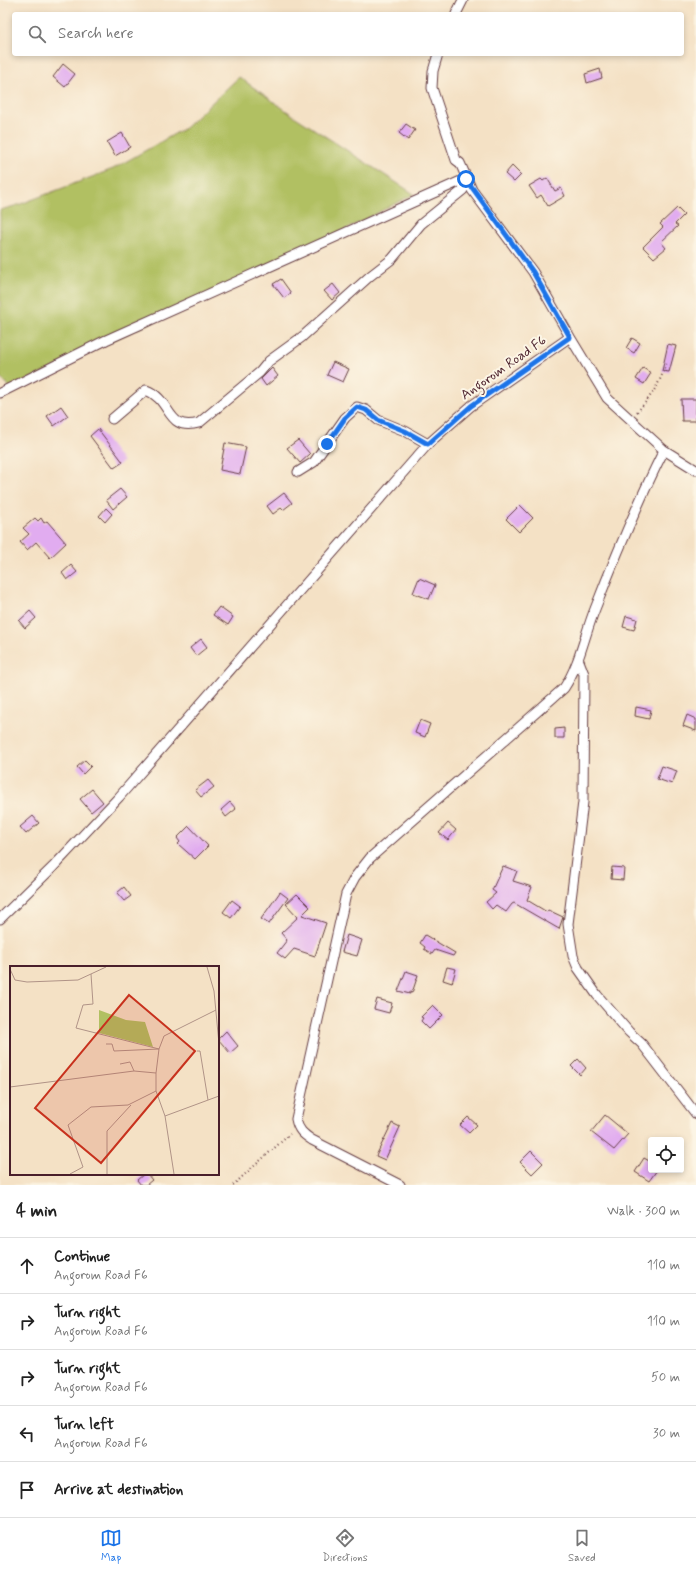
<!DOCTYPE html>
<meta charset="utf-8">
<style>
:root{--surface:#fff;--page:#f6f6f6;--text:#222;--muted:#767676;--line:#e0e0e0;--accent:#1a73e8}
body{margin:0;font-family:Mynerve,sans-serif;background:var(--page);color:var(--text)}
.controls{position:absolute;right:12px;bottom:12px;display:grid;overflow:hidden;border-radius:4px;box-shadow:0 2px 6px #0003}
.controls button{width:36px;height:36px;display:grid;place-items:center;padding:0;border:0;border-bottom:1px solid var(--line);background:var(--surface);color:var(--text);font:20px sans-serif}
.stop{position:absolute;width:12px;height:12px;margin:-9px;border:3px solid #1a73e8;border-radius:50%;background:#fff}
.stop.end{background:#1a73e8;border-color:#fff;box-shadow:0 1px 4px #0008}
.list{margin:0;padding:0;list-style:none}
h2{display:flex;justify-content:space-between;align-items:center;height:52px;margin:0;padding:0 16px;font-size:17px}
h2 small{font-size:13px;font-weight:400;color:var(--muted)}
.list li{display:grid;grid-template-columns:26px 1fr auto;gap:12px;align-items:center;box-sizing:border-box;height:56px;padding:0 16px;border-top:1px solid var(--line)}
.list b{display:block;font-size:15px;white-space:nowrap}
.list p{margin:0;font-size:13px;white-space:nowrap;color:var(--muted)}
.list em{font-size:13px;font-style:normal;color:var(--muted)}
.icon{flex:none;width:22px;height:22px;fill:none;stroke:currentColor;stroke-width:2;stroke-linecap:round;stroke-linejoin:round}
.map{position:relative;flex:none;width:696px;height:1185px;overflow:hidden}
.search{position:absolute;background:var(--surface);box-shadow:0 2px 6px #0003;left:12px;right:12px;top:12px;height:44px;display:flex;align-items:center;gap:10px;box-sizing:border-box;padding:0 14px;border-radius:4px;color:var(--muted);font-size:15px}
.sheet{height:332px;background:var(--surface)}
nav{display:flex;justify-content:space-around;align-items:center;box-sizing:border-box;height:56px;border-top:1px solid var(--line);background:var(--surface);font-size:11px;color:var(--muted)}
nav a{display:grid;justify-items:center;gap:2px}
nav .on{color:var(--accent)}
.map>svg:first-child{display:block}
.green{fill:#b1c062;stroke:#7e7046}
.building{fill:#e1acf0}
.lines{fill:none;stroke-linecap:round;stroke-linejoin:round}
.minor-casing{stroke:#643c42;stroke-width:11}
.path{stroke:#643c42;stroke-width:2;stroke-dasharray:1 3;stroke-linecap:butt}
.minor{stroke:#fff;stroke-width:9}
.route{stroke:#1a73e8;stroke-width:5}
.labels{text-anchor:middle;stroke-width:4;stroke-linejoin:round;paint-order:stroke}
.street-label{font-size:14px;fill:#4a1f2b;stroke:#fcf5e5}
.inset-road{fill:none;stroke:#b09387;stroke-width:1}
.view{fill:#c8321e;fill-opacity:0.15;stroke:#c8321e;stroke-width:2}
.inset-edge{fill:none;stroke:#4a1f2b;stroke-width:2}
</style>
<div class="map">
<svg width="696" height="1185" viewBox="0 0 696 1185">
<rect width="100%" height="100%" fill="#fcf5e5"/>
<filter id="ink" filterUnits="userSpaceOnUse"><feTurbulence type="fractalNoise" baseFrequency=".025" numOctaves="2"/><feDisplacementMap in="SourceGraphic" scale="8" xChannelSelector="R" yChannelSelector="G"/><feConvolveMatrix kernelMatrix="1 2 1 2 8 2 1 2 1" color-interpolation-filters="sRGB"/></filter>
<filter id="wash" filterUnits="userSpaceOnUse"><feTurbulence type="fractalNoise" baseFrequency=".012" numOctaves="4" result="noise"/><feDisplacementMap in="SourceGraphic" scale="16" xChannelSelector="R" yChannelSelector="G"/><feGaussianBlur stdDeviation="0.9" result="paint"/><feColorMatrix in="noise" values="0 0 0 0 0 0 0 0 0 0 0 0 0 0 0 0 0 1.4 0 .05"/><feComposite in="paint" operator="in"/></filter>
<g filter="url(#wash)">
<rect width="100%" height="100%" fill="#f4e1c5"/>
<path class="green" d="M239 77 291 114 414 194 302 252 10 388 0 377V210L18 205 113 169 185 128Z"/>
<g id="blocks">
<path class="building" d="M63 64 75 74 65 87 53 77Z
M600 69 602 78 587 83 585 74Z
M406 124 415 130 408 140 399 133Z
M122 133 130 147 115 156 107 142Z
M512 166 521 175 514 182 505 174Z
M547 178 555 191 561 188 565 196 548 206 541 195 537 198 529 186 541 179 543 181Z
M677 208 684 215 675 224 678 226 661 242 666 248 654 258 643 247 663 227 660 224Z
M281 279 291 293 284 298 273 284Z
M333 284 340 293 332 300 324 291Z
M632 338 640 343 634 353 626 348Z
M668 344 676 346 669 372 662 371Z
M333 362 349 369 343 382 327 375Z
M272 368 278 376 266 386 261 379Z
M643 368 651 373 644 384 636 379Z
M681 399H696V421H682Z
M61 406 68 416 54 426 47 416Z
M98 429 123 462 114 468 90 436Z
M298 440 310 454 300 463 287 448Z
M225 443 246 447 240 474 220 470Z
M120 489 127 497 113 509 106 500Z
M284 493 292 503 283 510 281 508 273 514 267 506Z
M520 505 533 518 519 532 506 519Z
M106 508 112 514 105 522 99 516Z
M35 518 38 521 41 518 44 523 47 521 66 543 50 558 36 542 27 550 20 542 29 534 23 528Z
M71 565 77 572 67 580 62 573Z
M419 578 435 585 429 599 413 593Z
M219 607 233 617 228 625 213 615Z
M30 611 36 618 25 628 19 621Z
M626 616 637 619 634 630 623 627Z
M201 639 207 647 196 656 190 648Z
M636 707 651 710 649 719 635 716Z
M687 715 696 719V731L683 726Z
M420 720 430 724 425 737 415 733Z
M564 728V738H555V729Z
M85 760 91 766 83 774 77 767Z
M662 766 677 771 672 784 657 779Z
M208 780 214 787 201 797 195 790Z
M92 789 103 802 91 812 80 799Z
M230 802 236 809 226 817 221 810Z
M33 816 39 823 26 834 20 827Z
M448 823 456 830 448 840 439 833Z
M189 826 208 846 195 859 178 844 180 842 177 838Z
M503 866 517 871 513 881 532 887 527 900 547 912 548 910 563 917 559 929 514 903 512 904 506 912 496 905 492 909 486 902 496 893 492 890Z
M612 867 624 868 623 880 611 879Z
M124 887 131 896 124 901 117 893Z
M280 892 288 898 269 924 261 919Z
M297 894 310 907 302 915 326 923 315 956 294 949 285 959 277 953 287 940 281 933 298 917 286 904Z
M232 900 240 906 231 918 223 912Z
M347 935 362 940 357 956 342 952Z
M425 935 455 953 453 956 435 950 432 954 424 949 425 947 420 943Z
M447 967 456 969 452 983 443 980Z
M406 971 418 975 412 993 410 992V994L398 991Z
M377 999 392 1003 389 1013 374 1009Z
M433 1005 443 1015 429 1029 421 1021 423 1018 421 1017Z
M226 1031 238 1046 230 1053 218 1039Z
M578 1059 586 1068 580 1075 571 1066Z
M605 1115 628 1134 614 1150 591 1132Z
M468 1117 477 1125 469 1133 460 1125Z
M392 1123 400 1127 385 1160 376 1156Z
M531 1151 543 1163 532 1174 520 1162Z
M644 1158 651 1162V1170H657L649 1181 635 1172Z
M144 1174H147L152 1180 146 1185H141L137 1180Z"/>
</g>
</g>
<g filter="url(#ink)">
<use href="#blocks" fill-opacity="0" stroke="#643c42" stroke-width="1"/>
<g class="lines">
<defs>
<path id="minor" d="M456 14 463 0
M570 337 607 398 664 450 696 470
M0 393 106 340 465 179 463 190 421 224 392 259 370 276 302 337 269 361 260 372 199 423C165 432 173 400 146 390L112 419
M298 472 314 462 345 418 357 407 366 410 378 420 405 431 428 444 471 406 570 337 533 272 472 190 460 163 456 160 432 88 433 71 438 54
M579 661 584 674 583 802 568 924 573 956 578 968 597 995 629 1032 642 1044 696 1114
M0 919 53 867 119 797 428 444
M400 1185 312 1140C303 1134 298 1130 296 1119L346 894 355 877 370 858 564 688C580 664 584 636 595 609 616 555 638 502 664 450"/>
</defs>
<use href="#minor" class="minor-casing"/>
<path class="path" d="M637 412C653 394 659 385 667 362
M233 1185 290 1134"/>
<use href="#minor" class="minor"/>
</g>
</g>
<g class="lines" filter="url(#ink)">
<path class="route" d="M327 444 345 418 357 407 366 410 378 420 405 431 428 444 471 406 570 337 533 272 466 179"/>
</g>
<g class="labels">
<g class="street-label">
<text transform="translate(503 367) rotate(-35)" y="5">Angorom Road F6</text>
</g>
</g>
<g transform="translate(10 966)">
<rect width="209" height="209" fill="#f4e1c5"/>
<path d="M89 44 116 54 135 56 143 81 89 67Z" fill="#b1c062"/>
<path class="inset-road" d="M197 1 204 25 209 78M0 3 5 14 17 16 68 14 96 1M81 8 83 38 73 39 66 62 149 83 104 85 102 78H96M187 85H190L198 134M110 98 120 96 124 105 146 107 149 83 154 70 206 44M146 107V125L155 150 209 130M0 121 124 105M155 150 164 208M60 208 73 201 58 159 81 141 118 139 146 125M97 208V165L121 139"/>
<path class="view" d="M119 29 185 85 91 197 25 142Z"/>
<rect width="209" height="209" class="inset-edge"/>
</g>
</svg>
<div class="controls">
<button><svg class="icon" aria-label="locate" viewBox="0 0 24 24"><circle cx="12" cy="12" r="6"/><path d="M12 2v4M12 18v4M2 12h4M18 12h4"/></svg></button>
</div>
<div class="stop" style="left:466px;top:179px"></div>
<div class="stop end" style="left:327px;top:444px"></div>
<div class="search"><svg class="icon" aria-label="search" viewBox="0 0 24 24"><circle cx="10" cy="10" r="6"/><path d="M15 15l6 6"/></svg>Search here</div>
</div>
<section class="sheet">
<h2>4 min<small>Walk · 300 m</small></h2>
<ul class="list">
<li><svg class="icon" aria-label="ahead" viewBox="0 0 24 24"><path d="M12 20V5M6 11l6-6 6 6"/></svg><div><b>Continue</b><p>Angorom Road F6</p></div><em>110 m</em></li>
<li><svg class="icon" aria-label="right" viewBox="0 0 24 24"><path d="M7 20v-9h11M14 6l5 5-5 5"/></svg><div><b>Turn right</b><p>Angorom Road F6</p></div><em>110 m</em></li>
<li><svg class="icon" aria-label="right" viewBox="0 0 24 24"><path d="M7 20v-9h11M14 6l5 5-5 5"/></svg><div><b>Turn right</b><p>Angorom Road F6</p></div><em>50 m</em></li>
<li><svg class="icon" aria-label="left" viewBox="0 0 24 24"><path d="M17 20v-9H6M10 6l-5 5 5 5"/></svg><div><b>Turn left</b><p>Angorom Road F6</p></div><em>30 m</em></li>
<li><svg class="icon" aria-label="arrive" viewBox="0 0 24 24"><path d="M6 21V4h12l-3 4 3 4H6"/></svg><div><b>Arrive at destination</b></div></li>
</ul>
</section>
<nav>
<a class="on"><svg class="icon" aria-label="map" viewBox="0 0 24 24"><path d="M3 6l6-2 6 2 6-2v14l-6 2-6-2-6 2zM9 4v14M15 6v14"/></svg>Map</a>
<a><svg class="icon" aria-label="directions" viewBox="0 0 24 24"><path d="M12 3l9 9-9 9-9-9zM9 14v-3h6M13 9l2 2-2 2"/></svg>Directions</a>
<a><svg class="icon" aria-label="saved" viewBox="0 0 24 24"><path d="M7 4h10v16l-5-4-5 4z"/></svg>Saved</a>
</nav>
